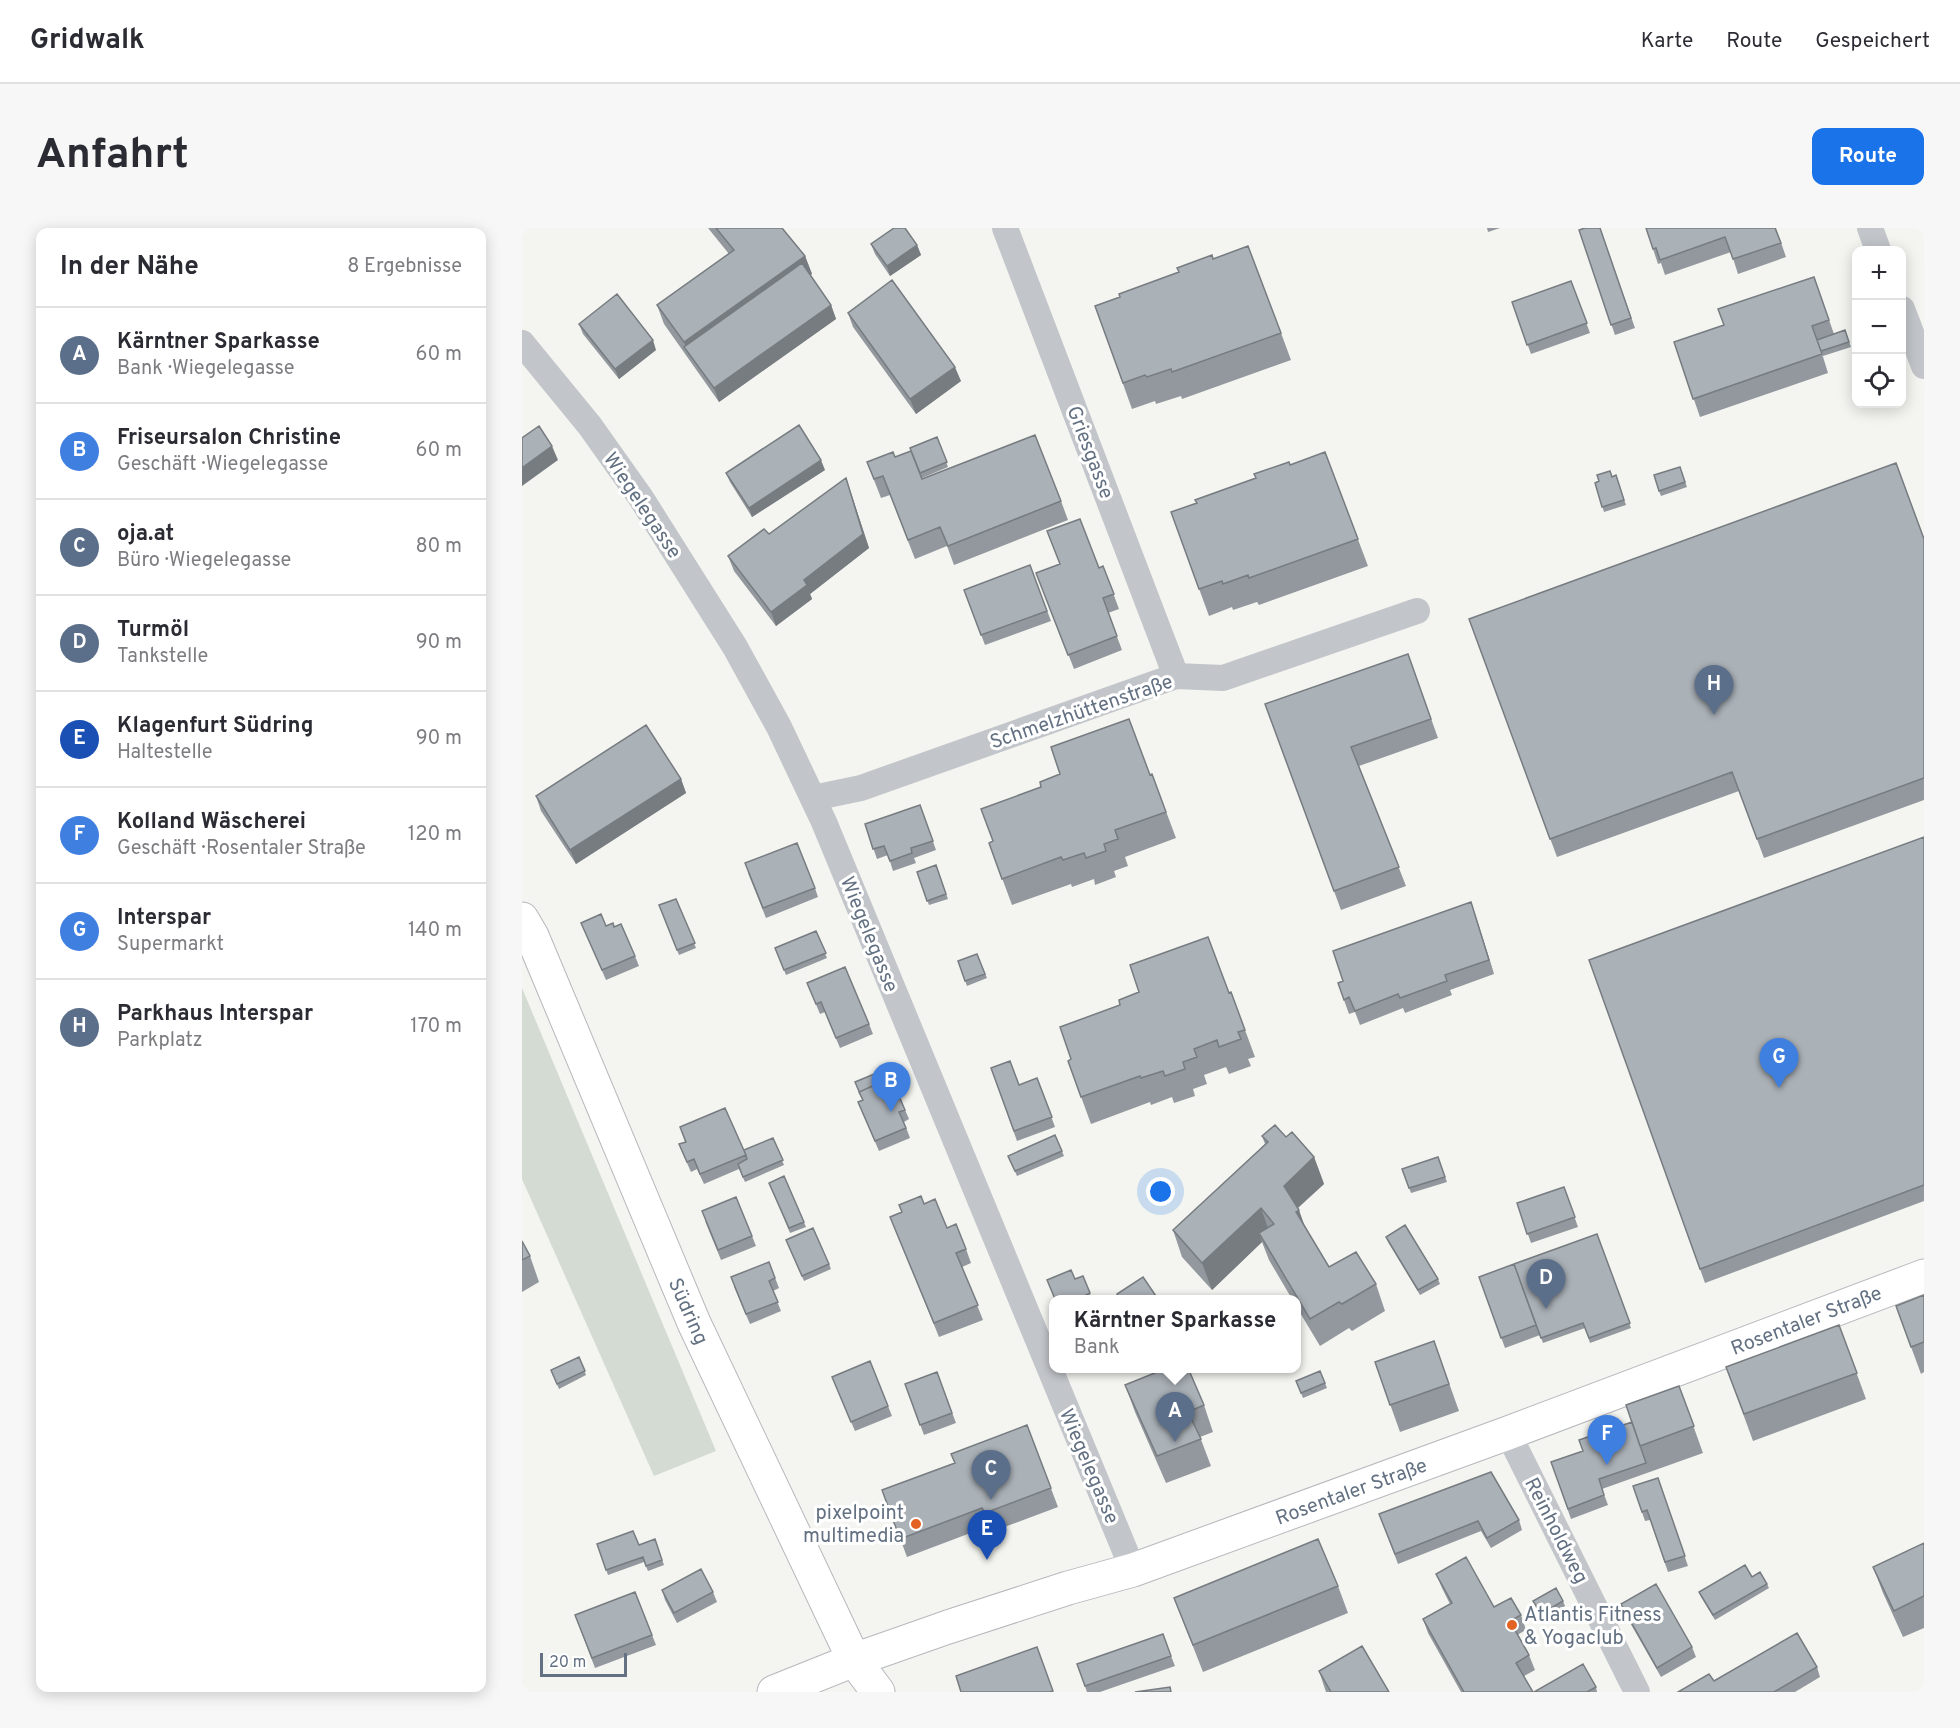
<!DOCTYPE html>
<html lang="de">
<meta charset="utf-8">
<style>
:root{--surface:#fff;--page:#f7f7f7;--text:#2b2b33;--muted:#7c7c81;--line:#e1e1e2;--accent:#1a73e8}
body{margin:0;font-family:Overpass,sans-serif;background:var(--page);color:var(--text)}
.controls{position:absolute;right:18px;top:18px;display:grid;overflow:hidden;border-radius:12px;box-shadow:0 3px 15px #0003}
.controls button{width:54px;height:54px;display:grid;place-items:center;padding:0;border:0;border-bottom:2px solid var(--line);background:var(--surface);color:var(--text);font:30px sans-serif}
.scale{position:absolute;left:18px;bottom:15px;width:87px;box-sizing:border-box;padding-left:6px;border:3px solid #637182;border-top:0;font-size:16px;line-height:21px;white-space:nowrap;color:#637182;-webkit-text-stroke:4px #fff;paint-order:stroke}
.you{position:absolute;left:639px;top:964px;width:21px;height:21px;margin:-15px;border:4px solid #fff;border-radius:50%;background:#1a73e8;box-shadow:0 0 0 9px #1a73e833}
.badge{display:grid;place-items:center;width:39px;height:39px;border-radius:50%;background:var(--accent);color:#fff;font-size:20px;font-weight:700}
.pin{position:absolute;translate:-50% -50px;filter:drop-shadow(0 2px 3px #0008)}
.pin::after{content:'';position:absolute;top:32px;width:21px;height:18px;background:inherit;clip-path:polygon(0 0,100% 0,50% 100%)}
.popup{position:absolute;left:527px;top:1067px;width:252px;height:78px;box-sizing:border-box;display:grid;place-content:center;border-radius:12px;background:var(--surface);filter:drop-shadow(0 2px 4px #0005);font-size:20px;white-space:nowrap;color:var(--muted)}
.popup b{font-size:22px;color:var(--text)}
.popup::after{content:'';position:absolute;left:50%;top:100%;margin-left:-12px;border:12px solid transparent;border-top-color:var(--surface)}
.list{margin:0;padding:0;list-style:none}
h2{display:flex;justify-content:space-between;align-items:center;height:78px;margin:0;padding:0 24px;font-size:26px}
h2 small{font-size:20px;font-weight:400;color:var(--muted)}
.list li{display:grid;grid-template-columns:39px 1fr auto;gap:18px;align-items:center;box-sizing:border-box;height:96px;padding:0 24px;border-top:2px solid var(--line)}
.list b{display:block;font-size:22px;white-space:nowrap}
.list p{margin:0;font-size:20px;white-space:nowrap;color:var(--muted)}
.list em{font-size:20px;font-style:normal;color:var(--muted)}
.icon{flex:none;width:33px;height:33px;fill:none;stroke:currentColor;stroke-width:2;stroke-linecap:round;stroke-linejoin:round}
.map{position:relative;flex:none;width:1402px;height:1464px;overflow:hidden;border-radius:12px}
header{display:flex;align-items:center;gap:36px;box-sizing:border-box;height:84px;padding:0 30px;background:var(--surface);border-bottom:2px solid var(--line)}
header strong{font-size:28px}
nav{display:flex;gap:33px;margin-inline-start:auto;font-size:21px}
.intro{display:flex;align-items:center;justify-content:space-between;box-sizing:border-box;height:144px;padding:0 36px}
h1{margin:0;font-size:42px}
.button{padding:15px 27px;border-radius:12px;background:var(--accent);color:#fff;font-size:21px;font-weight:700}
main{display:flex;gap:36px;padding:0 36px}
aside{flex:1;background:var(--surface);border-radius:12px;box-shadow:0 3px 15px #0003}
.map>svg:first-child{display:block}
.green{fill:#d4dbd2}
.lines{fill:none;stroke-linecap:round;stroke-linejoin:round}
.primary-casing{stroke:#b5b8bd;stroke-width:35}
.street{stroke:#c2c5c9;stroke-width:26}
.primary{stroke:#fff;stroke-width:33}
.wall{fill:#92989d}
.shaded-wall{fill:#777c80}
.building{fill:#aab1b7;stroke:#777c80;stroke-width:1.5}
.poi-dot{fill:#e26323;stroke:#fff;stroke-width:2}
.labels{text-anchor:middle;stroke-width:6;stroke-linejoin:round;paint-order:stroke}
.street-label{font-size:20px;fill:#637182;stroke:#fff}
.poi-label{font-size:20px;fill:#637182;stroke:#fff;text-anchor:end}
</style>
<header>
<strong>Gridwalk</strong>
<nav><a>Karte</a><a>Route</a><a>Gespeichert</a></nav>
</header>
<div class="intro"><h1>Anfahrt</h1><a class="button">Route</a></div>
<main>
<aside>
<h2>In der Nähe<small>8 Ergebnisse</small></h2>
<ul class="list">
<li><span class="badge" style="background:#5c6f8a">A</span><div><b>Kärntner Sparkasse</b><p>Bank · Wiegelegasse</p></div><em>60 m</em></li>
<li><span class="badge" style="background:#3f7fe0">B</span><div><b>Friseursalon Christine</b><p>Geschäft · Wiegelegasse</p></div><em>60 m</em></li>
<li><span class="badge" style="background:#5c6f8a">C</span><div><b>oja.at</b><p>Büro · Wiegelegasse</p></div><em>80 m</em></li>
<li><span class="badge" style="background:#5c6f8a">D</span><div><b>Turmöl</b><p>Tankstelle</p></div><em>90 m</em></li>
<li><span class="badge" style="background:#1a4fb4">E</span><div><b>Klagenfurt Südring</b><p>Haltestelle</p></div><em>90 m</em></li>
<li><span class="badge" style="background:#3f7fe0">F</span><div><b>Kolland Wäscherei</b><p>Geschäft · Rosentaler Straße</p></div><em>120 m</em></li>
<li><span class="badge" style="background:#3f7fe0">G</span><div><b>Interspar</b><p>Supermarkt</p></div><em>140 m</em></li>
<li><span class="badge" style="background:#5c6f8a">H</span><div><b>Parkhaus Interspar</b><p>Parkplatz</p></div><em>170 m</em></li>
</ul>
</aside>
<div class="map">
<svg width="1402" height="1464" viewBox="0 0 1402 1464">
<rect width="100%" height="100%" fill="#f4f5f0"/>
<path class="green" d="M0 760 194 1223 132 1248 0 951Z"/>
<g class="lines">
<defs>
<path id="primary" d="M0 691 10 708 172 1095 332 1432 356 1464
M252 1464 332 1432 426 1399 546 1360 611 1342 986 1205 1402 1048"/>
</defs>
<use href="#primary" class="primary-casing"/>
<path class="street" d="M483 0 654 448
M1348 0 1356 22
M1380 81 1402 138
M0 115 68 198 119 270 213 419 257 499 302 594 611 1342
M291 570 339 560 654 448 701 450 895 383
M986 1205 1115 1464"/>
<use href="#primary" class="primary"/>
</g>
<path class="wall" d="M186 0H260L283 28 290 46 288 47 309 77 314 91 197 174 142 96 135 77 207 26Z
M965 0H978L966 4Z
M1078 0 1113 100 1093 107 1057 2Z
M1124 0H1254L1264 29 1216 46 1209 24 1143 47 1139 35 1136 36Z
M349 16 395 17 399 27 368 48 353 26Z
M691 30 759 105 769 132 660 171 659 168 634 176 633 173 610 181 573 78 598 69Z
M1292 49 1312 106 1323 102 1329 119 1301 128 1298 119 1306 145 1178 189 1152 114 1202 97Z
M1049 53 1068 105 1009 126 990 74Z
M326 85 439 153 394 186 331 99Z
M57 96 134 122 97 151 61 106Z
M415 209 426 239 400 250V251L539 273 546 292 432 337 425 318 393 331 368 267 359 270 345 234 373 229 389 223Z
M803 224 846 338 737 377 735 374 711 382 710 379 687 388 649 284 675 275 768 237Z
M1158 239 1165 259 1139 268 1137 263Z
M303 242 230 289 208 254 204 245Z
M1094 247 1104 277 1082 284 1073 255Z
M329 265 347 320 288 366 290 371 254 398 212 343 206 328Z
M525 303 577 340 581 338 597 381 586 385 600 422 552 441 520 359 538 336Z
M1402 311V572L1242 630 1217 563 1035 629 947 391Z
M508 337 529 393 463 417 442 362Z
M886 426 916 510 837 538 884 658 819 682 743 476Z
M630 546 654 610 603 629 606 638 592 643 594 649 573 657 572 651 550 659 549 656 490 677 467 615Z
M159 551 164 565 54 636 19 583 14 568Z
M398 577 414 622 392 630 394 635 371 643 366 627 355 631 343 596Z
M1402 609V973L1183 1055 1067 732Z
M414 637 426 671 407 677 395 644Z
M226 645 293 660 296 669 244 690Z
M154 671 174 720 157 727 137 677Z
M949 674 972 746 928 762 930 767 883 785 881 780 838 797 833 784 827 786 822 772 821 753Z
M59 695 84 698 92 699 113 728 117 738 84 752Z
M294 703 305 730 264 747 253 720Z
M455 726 465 750 445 758 436 733Z
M285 755 347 796 351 806 318 820 303 784 298 786Z
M709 764 733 829 726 831 729 838 707 846 704 839 682 847 685 856 671 861 673 868 652 875 650 869 629 877 628 874 569 896 546 833Z
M469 840 497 857 515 850 533 899 495 913Z
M333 854 370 860 383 882 387 891 382 894 388 910 357 923 336 874 340 872Z
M158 899 222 922 251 910 262 937 223 954 217 941 182 956 175 941 169 944 161 926 157 916 163 914Z
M533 907 542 928 495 948 486 928Z
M740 908 764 909 792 929 802 956 776 980 782 996 807 1039 854 1056 863 1083 830 1103 827 1100 798 1118 774 1078V1071H770L747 1032 740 1014 690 1062 660 1029 651 1002 743 916Z
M916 929 925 954 889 965 880 941Z
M262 948 284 999 268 1005 247 955Z
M1042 959 1056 999 1009 1015 995 975Z
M402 976 444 1021 449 1035 440 1039 461 1092 417 1109 368 989Z
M183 993 230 1008 234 1018 199 1032Z
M1075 1006 1109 1100 1068 1115 1063 1100 1021 1115 1018 1107 983 1120 957 1049Z
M864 1009 916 1051 918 1056 898 1067 866 1014Z
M0 1013 8 1028 17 1054 0 1064Z
M266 1017 307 1036 309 1041 282 1053Z
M247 1034 257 1060 251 1063 259 1083 228 1096 212 1059Z
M561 1048 570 1071H532L553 1051Z
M1402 1067V1144L1399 1146 1374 1078Z
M1317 1097 1344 1171 1231 1213 1204 1139Z
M912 1113 937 1183 878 1204 853 1134Z
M57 1129 64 1147 37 1161 29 1142Z
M415 1144 434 1195 402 1207 383 1156Z
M310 1149 366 1178 370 1188 333 1203Z
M774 1153 803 1155 805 1160 781 1170Z
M603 1157 682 1177 691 1204 678 1209 689 1238 644 1255 613 1184Z
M1157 1158 1181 1225 1080 1261 1086 1277 1049 1291 1029 1234 1061 1223 1110 1194Z
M505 1197 536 1279 469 1304 467 1298 385 1329 360 1262 433 1235Z
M1136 1250 1166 1338 1146 1344 1128 1292 1123 1293 1111 1258Z
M857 1286 997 1292 1000 1302 969 1320 959 1303 876 1336Z
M133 1311 142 1337 126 1343 122 1334 86 1347 75 1316 117 1317Z
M1402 1315V1400L1381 1409 1361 1365 1351 1339Z
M914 1346 972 1379 999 1387 1004 1402 995 1407 1007 1427 1013 1442 1002 1448 1011 1464H939L906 1405 901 1391 928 1376 920 1360Z
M1230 1349 1245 1356 1247 1360 1193 1392 1179 1369 1177 1364Z
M816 1358 826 1385 681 1444 652 1370Z
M140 1362 191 1364 195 1374 155 1395 143 1372Z
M113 1364 134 1417 73 1440 53 1387Z
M1011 1373H1041L1043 1378 1021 1391Z
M1099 1376 1170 1419 1174 1429 1139 1449 1103 1386Z
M649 1428 653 1438 578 1464H565L555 1436Z
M1295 1439 1298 1449 1273 1464H1156L1192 1453Z
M797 1443 867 1464H804Z
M1074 1459 1075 1464H1012Z"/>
<path class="shaded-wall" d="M395 17 399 27 368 48 365 38Z
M283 28 290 46 171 131 166 123 162 114Z
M309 77 314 91 197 174 192 160Z
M131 112 134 122 97 151 93 141Z
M433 139 439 153 394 186 388 171Z
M30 218 36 232 0 258V240Z
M299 232 303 242 230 289 227 280Z
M324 250 347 320 288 366 290 371 254 398 249 384Z
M159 551 164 565 54 636 48 622Z
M949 674 954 689 972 746 967 732Z
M792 929 802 956 771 984 762 958Z
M739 980 748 1006 737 1005 740 1014 690 1062 680 1035Z
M777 982 786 1009 774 984Z"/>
<path class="building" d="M194 0H260L283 28 162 114 135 77 212 22Z
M372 0H383L395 17 365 38 349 16Z
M1063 0H1078L1109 90 1089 97 1057 2Z
M1124 0H1253L1259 15 1211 31 1203 9 1138 32 1134 20 1131 21Z
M726 18 759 105 650 144 649 141 625 149 623 147 601 155 573 78 598 69 597 66 657 44 655 40 690 27 691 31Z
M280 35 309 77 192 160 162 119Z
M1292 49 1307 92 1290 98 1300 126 1171 171 1152 114 1202 97 1196 81Z
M370 52 433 139 388 171 326 85Z
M1049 53 1065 95 1005 117 990 74Z
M95 66 131 112 93 141 57 96Z
M1323 102 1327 114 1299 123 1295 112Z
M277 197 299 232 227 280 204 245Z
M17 198 30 218 0 240V210Z
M513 207 539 273 426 318 418 299 386 312 361 248 352 251 345 234 371 224 373 229 389 223 400 251Z
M415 209 425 234 398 245 388 220Z
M803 224 836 311 727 350 726 347 701 356 700 353 677 361 649 284 675 275 673 272 734 250 732 246 767 234 768 237Z
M1374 235 1402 311V550L1235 611 1210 544 1028 611 947 391Z
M1158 239 1163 254 1137 263 1132 247Z
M1088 243 1090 249 1094 247 1102 272 1080 279 1073 255 1077 253 1075 247Z
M324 250 341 306 282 352 285 357 249 384 206 328 242 301 247 306Z
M558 291 577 340 581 338 592 366 581 370 595 408 546 427 514 345 538 336 525 303Z
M508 337 525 383 459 407 442 362Z
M886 426 909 491 829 519 877 639 812 663 743 476Z
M607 491 628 547 630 546 644 584 593 602 596 611 582 616 584 623 564 630 562 625 541 632 539 629 480 651 467 615 471 613 459 581 519 559 518 554 538 546 529 519Z
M124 497 159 551 48 622 14 568Z
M398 577 411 613 389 620 390 625 368 633 362 618 351 621 343 596Z
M1402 609V957L1178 1041 1067 732Z
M275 615 293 660 241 680 223 635Z
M414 637 424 666 405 673 395 644Z
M154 671 173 715 155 722 137 677Z
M949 674 967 732 923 747 925 753 878 770 876 766 833 783 827 769 822 772 816 755 821 753 811 723Z
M79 686 84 698 91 695 92 699 99 696 113 728 80 742 59 695Z
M294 703 304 725 262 742 253 720Z
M686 709 707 765 709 764 723 802 716 804 719 811 697 819 695 812 672 821 675 829 661 834 663 841 643 848 641 843 619 850 618 848 559 869 546 833 549 831 538 799 598 777 597 772 617 764 608 737Z
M455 726 463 746 443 753 436 733Z
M323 739 347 796 314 810 299 774 294 776 285 755Z
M488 833 497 857 515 850 530 889 492 903 469 840Z
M362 842 366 851 337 864 339 868 333 854Z
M366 851 370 860 373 859 383 882 377 884 384 900 353 913 336 874 341 872 337 864Z
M203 880 224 927 178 946 172 931 165 934 157 916 164 914 158 899Z
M753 897 764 909 770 904 792 929 762 958 777 982 774 984 807 1039 834 1024 854 1056 820 1076 817 1074 788 1091 737 1005 752 996 739 980 680 1035 651 1002 746 914 740 908Z
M533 907 540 923 493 943 486 928Z
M251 910 261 932 221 949 216 936 225 931 222 922Z
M916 929 923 949 887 960 880 941Z
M262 948 282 994 267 1000 247 955Z
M1042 959 1053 989 1005 1006 995 975Z
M399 968 402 976 413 971 425 1000 434 996 444 1021 434 1025 456 1077 412 1095 368 989 380 984 377 977Z
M214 969 230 1008 196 1022 180 983Z
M883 997 916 1051 896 1062 864 1009Z
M291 1000 307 1036 280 1048 264 1012Z
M1075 1006 1108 1095 1067 1110 1061 1095 1019 1110 992 1036Z
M0 1013 8 1028 0 1032Z
M247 1034 253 1050 247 1053 256 1074 224 1086 209 1049Z
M992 1036 1014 1097 979 1110 957 1049Z
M549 1042 553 1051 561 1048 568 1065 560 1069 561 1071H533L525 1052Z
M621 1049 636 1071H598L595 1066Z
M1402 1067V1114L1389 1119 1374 1078Z
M1317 1097 1335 1145 1222 1186 1204 1139Z
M912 1113 927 1156 868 1177 853 1134Z
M57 1129 63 1143 35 1156 29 1142Z
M348 1133 366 1178 329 1194 310 1149Z
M645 1140H666L682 1177 666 1184 679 1211 635 1228 603 1157Z
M798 1143 803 1155 779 1165 774 1153Z
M415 1144 430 1185 398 1197 383 1156Z
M1157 1158 1172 1198 1118 1218 1104 1177Z
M1110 1194 1124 1235 1077 1251 1082 1267 1046 1281 1029 1234 1061 1223 1057 1212Z
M505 1197 529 1260 463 1285 460 1280 378 1311 360 1262 433 1235 429 1226Z
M969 1244 997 1292 965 1310 956 1293 873 1326 857 1286Z
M1136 1250 1163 1328 1143 1334 1125 1282 1120 1284 1111 1258Z
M111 1303 117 1317 133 1311 140 1332 124 1338 121 1329 84 1342 75 1316Z
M796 1311 816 1358 671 1417 652 1370Z
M1402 1315V1368L1372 1383 1351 1339Z
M944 1329 972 1379 989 1370 999 1387 988 1393 1007 1427 994 1435 1011 1464H942L901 1391 930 1375 914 1346Z
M1223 1337 1230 1349 1238 1344 1245 1356 1191 1387 1177 1364Z
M179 1341 191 1364 152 1385 140 1362Z
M1134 1356 1170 1419 1135 1440 1099 1376Z
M1034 1360 1041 1373 1019 1386 1011 1373Z
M113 1364 130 1407 70 1430 53 1387Z
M1275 1405 1295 1439 1252 1464H1156L1187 1446 1192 1453Z
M641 1406 649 1428 563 1458 555 1436Z
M840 1418 867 1464H809L797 1443Z
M515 1419 531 1463 528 1464H439L434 1448Z
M1061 1436 1074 1459 1065 1464H1012Z
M648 1459 649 1464H613Z"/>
<g class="poi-dot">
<circle cx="394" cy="1296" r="6"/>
<circle cx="990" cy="1397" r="6"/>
</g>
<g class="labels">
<g class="street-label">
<text transform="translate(569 224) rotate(69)" y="7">Griesgasse</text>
<text transform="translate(121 277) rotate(56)" y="7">Wiegelegasse</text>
<text transform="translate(559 483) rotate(-19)" y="7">Schmelzhüttenstraße</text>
<text transform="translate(348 706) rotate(68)" y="7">Wiegelegasse</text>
<text transform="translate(167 1083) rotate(66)" y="7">Südring</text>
<text transform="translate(1284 1092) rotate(-21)" y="7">Rosentaler Straße</text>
<text transform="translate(568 1238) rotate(67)" y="7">Wiegelegasse</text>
<text transform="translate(829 1263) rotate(-20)" y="7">Rosentaler Straße</text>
<text transform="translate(1035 1302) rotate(63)" y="7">Reinholdweg</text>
</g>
<g class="poi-label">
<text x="382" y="1291">pixelpoint<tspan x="382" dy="23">multimedia</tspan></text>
<text x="1002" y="1393" text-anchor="start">Atlantis Fitness<tspan x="1002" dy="23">&amp; Yogaclub</tspan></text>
</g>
</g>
</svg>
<div class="controls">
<button>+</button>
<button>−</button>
<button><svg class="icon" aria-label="locate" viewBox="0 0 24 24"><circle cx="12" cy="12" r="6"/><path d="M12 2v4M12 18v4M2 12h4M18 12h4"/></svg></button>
</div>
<div class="scale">20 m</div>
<div class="you"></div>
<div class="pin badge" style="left:653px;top:1214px;background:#5c6f8a">A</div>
<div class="popup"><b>Kärntner Sparkasse</b>Bank</div>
<div class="pin badge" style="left:369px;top:884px;background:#3f7fe0">B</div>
<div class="pin badge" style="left:469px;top:1272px;background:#5c6f8a">C</div>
<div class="pin badge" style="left:1024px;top:1081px;background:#5c6f8a">D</div>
<div class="pin badge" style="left:465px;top:1332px;background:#1a4fb4">E</div>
<div class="pin badge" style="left:1085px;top:1237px;background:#3f7fe0">F</div>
<div class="pin badge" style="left:1257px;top:860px;background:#3f7fe0">G</div>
<div class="pin badge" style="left:1192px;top:487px;background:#5c6f8a">H</div>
</div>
</main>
